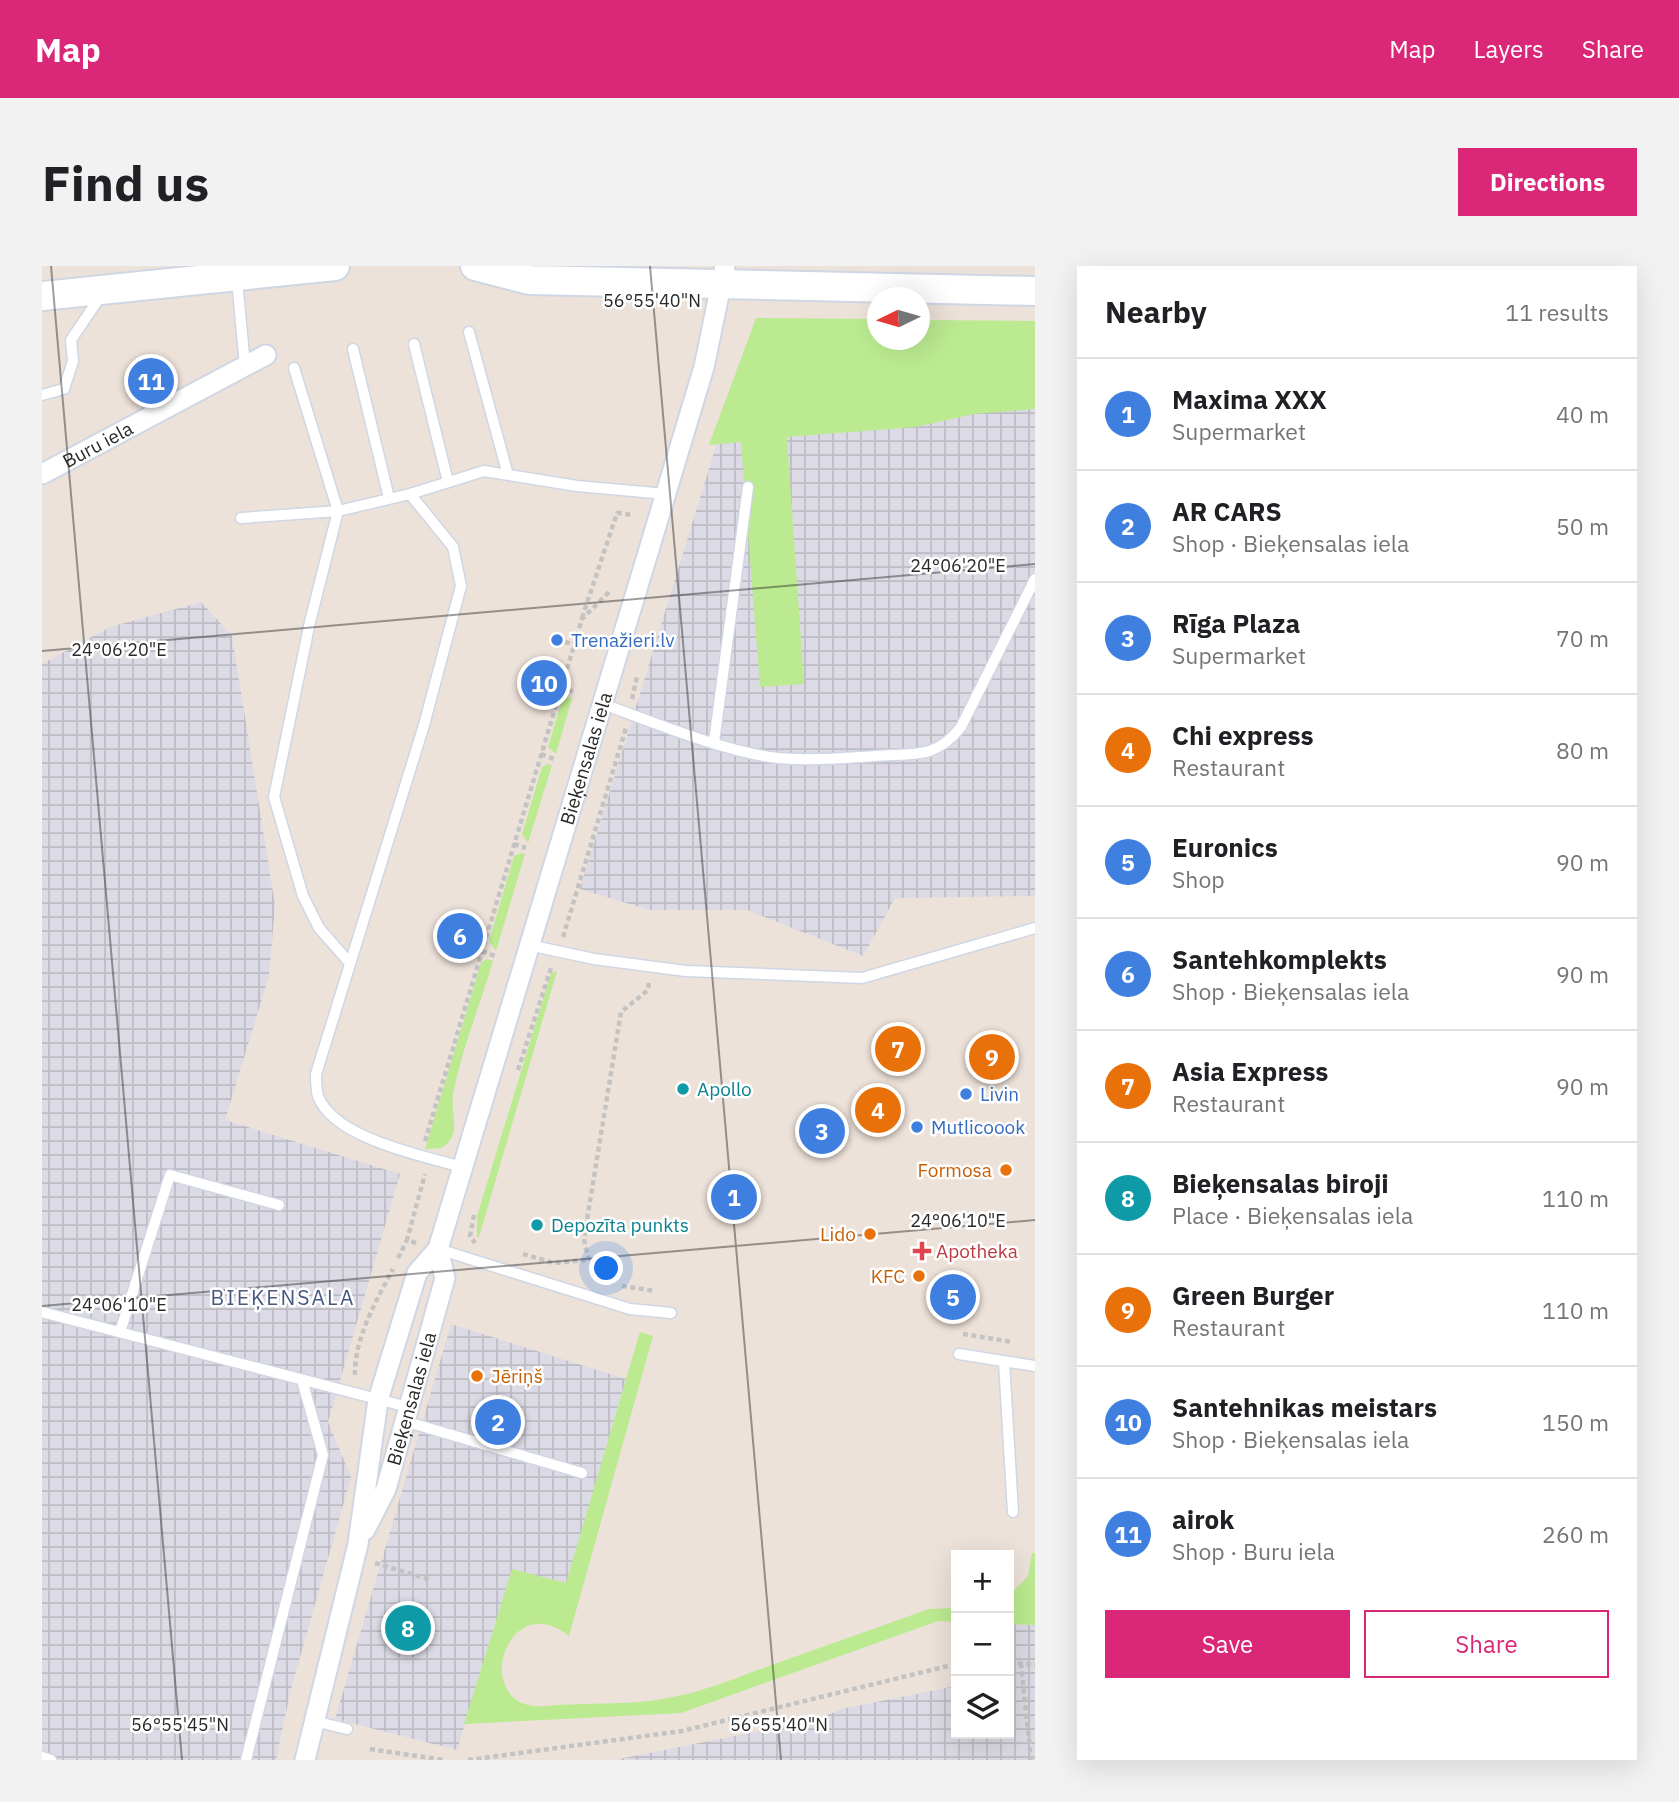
<!DOCTYPE html>
<meta charset="utf-8">
<style>
:root{--surface:#fff;--page:#f2f2f2;--text:#202124;--muted:#757577;--line:#e0e0e0;--accent:#db2777}
body{margin:0;font-family:"IBM Plex Sans",sans-serif;background:var(--page);color:var(--text)}
.controls{position:absolute;right:21px;bottom:21px;display:grid;overflow:hidden;border-radius:0px;box-shadow:0 7px 28px #0002}
.controls button{width:63px;height:63px;display:grid;place-items:center;padding:0;border:0;border-bottom:2px solid var(--line);background:var(--surface);color:var(--text);font:35px sans-serif}
.compass{position:absolute;left:825px;top:21px;width:63px;height:63px;border-radius:50%;background:var(--surface);box-shadow:0 7px 28px #0002;rotate:265deg}
.you{position:absolute;left:565px;top:1003px;width:24px;height:24px;margin:-18px;border:5px solid #fff;border-radius:50%;background:#1a73e8;box-shadow:0 0 0 10px #1a73e833}
.badge{display:grid;place-items:center;width:46px;height:46px;border-radius:50%;background:var(--accent);color:#fff;font-size:23px;font-weight:700}
.pin{position:absolute;translate:-50% -50%;border:4px solid #fff;box-shadow:0 2px 7px #0006}
.list{margin:0;padding:0;list-style:none}
h2{display:flex;justify-content:space-between;align-items:center;height:91px;margin:0;padding:0 28px;font-size:30px}
h2 small{font-size:23px;font-weight:400;color:var(--muted)}
.list li{display:grid;grid-template-columns:46px 1fr auto;gap:21px;align-items:center;box-sizing:border-box;height:112px;padding:0 28px;border-top:2px solid var(--line)}
.list b{display:block;font-size:26px;white-space:nowrap}
.list p{margin:0;font-size:23px;white-space:nowrap;color:var(--muted)}
.list em{font-size:23px;font-style:normal;color:var(--muted)}
.actions{display:flex;gap:14px;padding:21px 28px}
.actions a{flex:1;padding:16px 0;border:2px solid var(--accent);border-radius:0px;text-align:center;font-size:24px;color:var(--accent)}
.actions .main{background:var(--accent);color:#fff}
.icon{flex:none;width:38px;height:38px;fill:none;stroke:currentColor;stroke-width:2;stroke-linecap:round;stroke-linejoin:round}
.map{position:relative;flex:none;width:993px;height:1494px;overflow:hidden;border-radius:0px}
header{display:flex;align-items:center;gap:42px;box-sizing:border-box;height:98px;padding:0 35px;background:var(--accent);color:#fff}
header strong{font-size:33px}
nav{display:flex;gap:38px;margin-inline-start:auto;font-size:24px}
.intro{display:flex;align-items:center;justify-content:space-between;box-sizing:border-box;height:168px;padding:0 42px}
h1{margin:0;font-size:49px}
.button{padding:18px 32px;border-radius:0px;background:var(--accent);color:#fff;font-size:24px;font-weight:700}
main{display:flex;gap:42px;padding:0 42px}
aside{flex:1;background:var(--surface);border-radius:0px;box-shadow:0 7px 28px #0002}
.map>svg:first-child{display:block}
.industrial{fill:url(#industrial-grid)}
.grass{fill:#bbea90}
.lines{fill:none;stroke-linecap:round;stroke-linejoin:round}
.service-casing{stroke:#cfd6e4;stroke-width:13}
.minor-casing{stroke:#cfd6e4;stroke-width:23}
.secondary-casing{stroke:#cfd6e4;stroke-width:32}
.path{stroke:#c3c3c3;stroke-width:4.5;stroke-dasharray:5 3.5;stroke-linecap:butt}
.service{stroke:#fff;stroke-width:10}
.minor{stroke:#fff;stroke-width:19}
.secondary{stroke:#fff;stroke-width:28}
.ticks{fill:none;stroke:#292929;stroke-width:2;stroke-opacity:0.45}
.shop-dot{fill:#3f7fe0;stroke:#fff;stroke-width:2.5}
.culture-dot{fill:#0f9aa8;stroke:#fff;stroke-width:2.5}
.food-dot{fill:#e8710a;stroke:#fff;stroke-width:2.5}
.health-dot{fill:#e0444e;stroke:#fff;stroke-width:2.5}
.labels{text-anchor:middle;stroke-width:5;stroke-linejoin:round;paint-order:stroke}
.street-label{font-size:19px;fill:#292929;stroke:#fff}
.shop-label{font-size:19px;fill:#366cbe;stroke:#fff;text-anchor:start}
.culture-label{font-size:19px;fill:#0d838f;stroke:#fff;text-anchor:start}
.food-label{font-size:19px;fill:#c56008;stroke:#fff;text-anchor:end}
.health-label{font-size:19px;fill:#be3a42;stroke:#fff;text-anchor:start}
.neighbourhood-label{font-size:21px;letter-spacing:2px;fill:#45587e;stroke:#fff}
.ticks-label{font-size:18px;text-anchor:middle;fill:#292929;stroke:#fff;stroke-width:5;stroke-linejoin:round;paint-order:stroke}
</style>
<header>
<strong>Map</strong>
<nav><a>Map</a><a>Layers</a><a>Share</a></nav>
</header>
<div class="intro"><h1>Find us</h1><a class="button">Directions</a></div>
<main>
<div class="map">
<svg width="993" height="1494" viewBox="0 0 993 1494">
<defs>
<pattern id="industrial-grid" width="8" height="8" patternUnits="userSpaceOnUse" patternTransform="scale(1.75)"><rect width="8" height="8" fill="#dcdbe5"/><path d="M0 4h8M4 0v8" fill="none" stroke="#bdbcc4"/></pattern>
</defs>
<rect width="100%" height="100%" fill="#ede2d9"/>
<path class="industrial" d="M712 56 836 74H878L993 62V630L853 632 821 690 705 644H607L538 623Z
M159 336 190 370 233 639 227 710 183 854 358 908 286 1156 309 1211 249 1423 234 1494H0V398L68 361Z
M409 1058 584 1113 524 1318 470 1303 415 1484 293 1453Z
M967 1358 993 1359V1494H572L777 1453 799 1443 914 1420V1468H967Z"/>
<path class="grass" d="M714 52 835 53 836 74H878V54L993 55V143L932 148 874 161 745 171 762 418 718 421 699 176 667 179Z
M526 431 530 432 514 488 506 481 520 434Z
M506 498 510 499 486 577 480 568 500 501Z
M479 587 483 588 454 685 447 675 472 590Z
M445 693 451 695C438 739 420 783 411 828 408 846 421 870 399 882L383 883 439 697Z
M515 705 437 971 435 972V950L509 707Z
M598 1066 611 1070 527 1370C462 1318 426 1448 505 1440 546 1436 591 1440 631 1431 664 1425 696 1411 727 1400 780 1381 834 1362 887 1343L914 1342V1356L896 1355 639 1447 422 1458 470 1303 524 1317Z
M990 1287H993V1359L967 1358V1330L986 1310Z"/>
<g class="lines">
<defs>
<path id="service" d="M195 14 203 100
M427 66 466 209
M372 78 406 216
M311 83 347 232
M252 102 296 245 268 356 232 531 261 630 277 662 306 695
M0 129 22 123 31 95 29 74 60 28
M368 228 411 281 419 320 382 459 274 808C274 814 274 823 276 830 291 872 381 890 420 901
M199 252 296 245 368 228 442 205 535 220 624 228
M561 438C610 456 686 487 736 492 768 495 800 492 833 490 871 487 893 494 919 461L993 313
M672 476 706 221
M487 679 552 693 644 705 820 712 993 662
M396 983 588 1043 629 1047
M0 1046 366 1141
M78 1066 128 909 237 939
M917 1088 993 1100
M962 1096 971 1246
M362 1155 540 1207
M272 1455 305 1463
M0 1491 9 1494
M204 1494 281 1189 260 1114"/>
<g id="minor">
<path id="s1" d="M0 208 224 89"/>
<path id="s2" d="M323 1264 344 1223 403 1012 396 983"/>
<path id="s3" d="M263 1494 316 1278 336 1134 375 1007 396 983 662 101 683 0"/>
</g>
<path id="secondary" d="M433 0 487 14 993 25
M0 30 293 0"/>
</defs>
<use href="#service" class="service-casing"/>
<use href="#minor" class="minor-casing"/>
<use href="#secondary" class="secondary-casing"/>
<path class="path" d="M540 352 575 247 591 249
M523 376 545 382
M510 419 532 426
M590 433 595 411
M499 488 512 493
M472 578 484 582
M432 662 445 666
M521 671 584 462
M440 685 453 690
M476 804 510 699
M383 875 540 353 569 324
M432 949 428 970 433 977
M374 977 365 974 383 908
M481 988 512 997 545 994
M356 992 365 974
M572 1017C551 1007 545 994 542 972L579 746 606 724 607 715
M580 1020 613 1025
M921 1068 971 1076
M313 1109C312 1073 334 1035 351 1003
M333 1297 389 1314
M967 1396 993 1399
M979 1397 989 1494
M328 1483 402 1494
M426 1494 640 1465 914 1398"/>
<use href="#service" class="service"/>
<use href="#minor" class="minor"/>
<use href="#secondary" class="secondary"/>
</g>
<path class="ticks" d="M9 0 140 1494M608 0 739 1494M0 385 993 298M0 1040 993 954"/>
<g class="shop-dot">
<circle cx="515" cy="374" r="7"/>
<circle cx="924" cy="828" r="7"/>
<circle cx="875" cy="861" r="7"/>
</g>
<g class="culture-dot">
<circle cx="641" cy="823" r="7"/>
<circle cx="495" cy="959" r="7"/>
</g>
<g class="food-dot">
<circle cx="964" cy="904" r="7"/>
<circle cx="828" cy="968" r="7"/>
<circle cx="877" cy="1010" r="7"/>
<circle cx="435" cy="1110" r="7"/>
</g>
<path class="health-dot" d="M876.5 974.5h7v7h7v7h-7v7h-7v-7h-7v-7h7z"/>
<g class="labels">
<g class="street-label">
<text dy="7" stroke="none"><textPath href="#s1" startOffset="63">Buru iela</textPath></text>
<text dy="7" stroke="none"><textPath href="#s3" startOffset="1045">Bieķensalas iela</textPath></text>
<text dy="7" stroke="none"><textPath href="#s2" startOffset="140">Bieķensalas iela</textPath></text>
</g>
<g class="shop-label">
<text x="529" y="381">Trenažieri.lv</text>
<text x="938" y="835">Livin</text>
<text x="889" y="868">Mutlicoook</text>
</g>
<g class="culture-label">
<text x="655" y="830">Apollo</text>
<text x="509" y="966">Depozīta punkts</text>
</g>
<g class="food-label">
<text x="950" y="911">Formosa</text>
<text x="814" y="975">Lido</text>
<text x="863" y="1017">KFC</text>
<text x="449" y="1117" text-anchor="start">Jēriņš</text>
</g>
<g class="health-label">
<text x="894" y="992">Apotheka</text>
</g>
<g class="neighbourhood-label">
<text x="241" y="1039">BIEĶENSALA</text>
</g>
</g>
<g class="ticks-label">
<text x="610" y="41">56°55'40"N</text>
<text x="916" y="306">24°06'20"E</text>
<text x="77" y="390">24°06'20"E</text>
<text x="916" y="961">24°06'10"E</text>
<text x="77" y="1045">24°06'10"E</text>
<text x="138" y="1465">56°55'45"N</text>
<text x="737" y="1465">56°55'40"N</text>
</g>
</svg>
<div class="controls">
<button>+</button>
<button>−</button>
<button><svg class="icon" aria-label="layers" viewBox="0 0 24 24"><path d="M12 4l9 5-9 5-9-5zM3 14l9 5 9-5"/></svg></button>
</div>
<svg class="compass" viewBox="-18 -18 36 36"><path d="M0-13l5 13h-10z" fill="#e53935"/><path d="M0 13l5-13h-10z" fill="#757577"/></svg>
<div class="you"></div>
<div class="pin badge" style="left:692px;top:931px;background:#3f7fe0">1</div>
<div class="pin badge" style="left:456px;top:1156px;background:#3f7fe0">2</div>
<div class="pin badge" style="left:780px;top:865px;background:#3f7fe0">3</div>
<div class="pin badge" style="left:836px;top:844px;background:#e8710a">4</div>
<div class="pin badge" style="left:911px;top:1031px;background:#3f7fe0">5</div>
<div class="pin badge" style="left:418px;top:670px;background:#3f7fe0">6</div>
<div class="pin badge" style="left:856px;top:783px;background:#e8710a">7</div>
<div class="pin badge" style="left:366px;top:1362px;background:#0f9aa8">8</div>
<div class="pin badge" style="left:950px;top:791px;background:#e8710a">9</div>
<div class="pin badge" style="left:502px;top:417px;background:#3f7fe0">10</div>
<div class="pin badge" style="left:109px;top:115px;background:#3f7fe0">11</div>
</div>
<aside>
<h2>Nearby<small>11 results</small></h2>
<ul class="list">
<li><span class="badge" style="background:#3f7fe0">1</span><div><b>Maxima XXX</b><p>Supermarket</p></div><em>40 m</em></li>
<li><span class="badge" style="background:#3f7fe0">2</span><div><b>AR CARS</b><p>Shop · Bieķensalas iela</p></div><em>50 m</em></li>
<li><span class="badge" style="background:#3f7fe0">3</span><div><b>Rīga Plaza</b><p>Supermarket</p></div><em>70 m</em></li>
<li><span class="badge" style="background:#e8710a">4</span><div><b>Chi express</b><p>Restaurant</p></div><em>80 m</em></li>
<li><span class="badge" style="background:#3f7fe0">5</span><div><b>Euronics</b><p>Shop</p></div><em>90 m</em></li>
<li><span class="badge" style="background:#3f7fe0">6</span><div><b>Santehkomplekts</b><p>Shop · Bieķensalas iela</p></div><em>90 m</em></li>
<li><span class="badge" style="background:#e8710a">7</span><div><b>Asia Express</b><p>Restaurant</p></div><em>90 m</em></li>
<li><span class="badge" style="background:#0f9aa8">8</span><div><b>Bieķensalas biroji</b><p>Place · Bieķensalas iela</p></div><em>110 m</em></li>
<li><span class="badge" style="background:#e8710a">9</span><div><b>Green Burger</b><p>Restaurant</p></div><em>110 m</em></li>
<li><span class="badge" style="background:#3f7fe0">10</span><div><b>Santehnikas meistars</b><p>Shop · Bieķensalas iela</p></div><em>150 m</em></li>
<li><span class="badge" style="background:#3f7fe0">11</span><div><b>airok</b><p>Shop · Buru iela</p></div><em>260 m</em></li>
</ul>
<div class="actions"><a class="main">Save</a><a>Share</a></div>
</aside>
</main>
